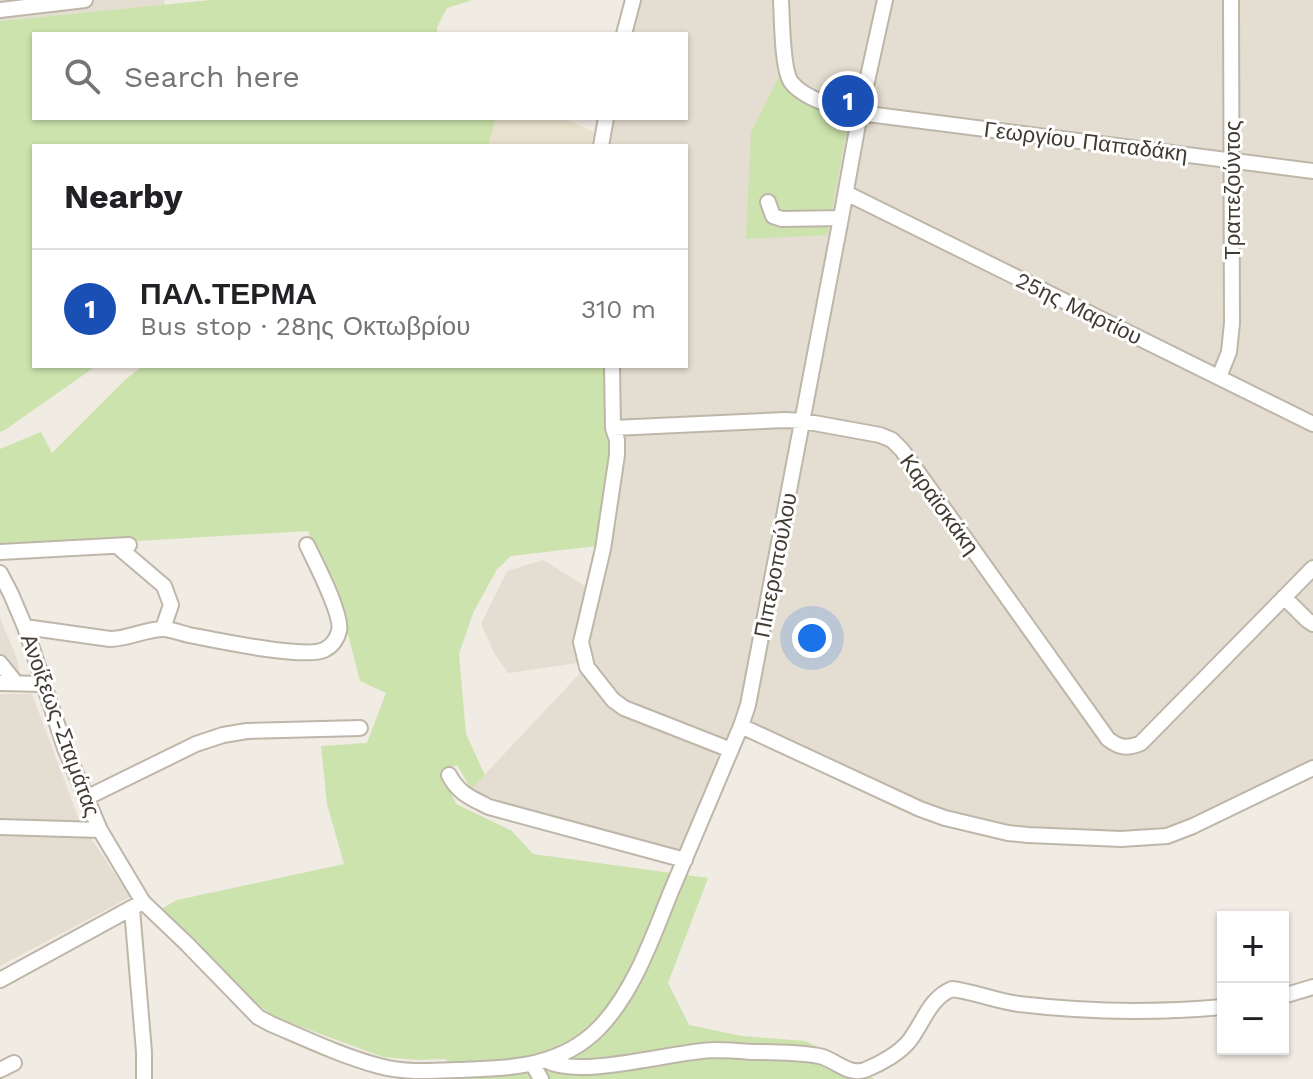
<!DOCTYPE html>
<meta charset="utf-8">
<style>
:root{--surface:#fff;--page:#f6f6f6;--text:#202124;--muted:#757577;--line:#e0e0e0;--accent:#ee321c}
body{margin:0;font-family:"Work Sans",sans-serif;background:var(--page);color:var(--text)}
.controls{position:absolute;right:24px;bottom:24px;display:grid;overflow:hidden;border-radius:0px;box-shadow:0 2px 6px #0004}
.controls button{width:72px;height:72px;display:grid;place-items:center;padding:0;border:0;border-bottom:2px solid var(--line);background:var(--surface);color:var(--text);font:40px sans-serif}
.you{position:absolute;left:812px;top:638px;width:28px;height:28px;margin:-20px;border:6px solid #fff;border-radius:50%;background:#1a73e8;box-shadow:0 0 0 12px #1a73e833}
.badge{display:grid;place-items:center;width:52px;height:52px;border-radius:50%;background:var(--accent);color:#fff;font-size:26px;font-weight:700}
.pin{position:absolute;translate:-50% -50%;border:4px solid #fff;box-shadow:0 2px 8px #0006}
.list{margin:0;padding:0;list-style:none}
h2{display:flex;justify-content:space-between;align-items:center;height:104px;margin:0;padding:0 32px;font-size:34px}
h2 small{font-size:26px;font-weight:400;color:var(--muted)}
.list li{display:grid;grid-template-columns:52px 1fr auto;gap:24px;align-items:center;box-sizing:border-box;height:120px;padding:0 32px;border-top:2px solid var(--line)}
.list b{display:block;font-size:30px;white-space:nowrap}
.list p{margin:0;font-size:26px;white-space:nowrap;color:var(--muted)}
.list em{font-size:26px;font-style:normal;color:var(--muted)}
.icon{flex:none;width:44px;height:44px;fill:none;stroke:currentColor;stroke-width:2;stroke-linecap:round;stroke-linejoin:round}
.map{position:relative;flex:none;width:1313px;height:1079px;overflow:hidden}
.search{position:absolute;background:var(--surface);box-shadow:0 2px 6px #0004;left:32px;top:32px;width:656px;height:88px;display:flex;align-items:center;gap:20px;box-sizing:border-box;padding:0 28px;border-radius:0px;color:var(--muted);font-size:30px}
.panel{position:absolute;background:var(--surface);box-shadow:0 2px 6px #0004;left:32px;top:144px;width:656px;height:224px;border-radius:0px}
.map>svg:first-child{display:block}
.residential{fill:#e4ddd1}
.education{fill:#e9e0cd}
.green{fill:#cde3ad}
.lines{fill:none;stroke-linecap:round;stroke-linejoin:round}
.minor-casing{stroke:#beb6a9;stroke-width:18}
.minor{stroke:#fff;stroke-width:14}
.labels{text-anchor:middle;stroke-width:6;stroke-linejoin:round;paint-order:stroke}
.street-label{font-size:22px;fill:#413b33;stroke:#fff}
</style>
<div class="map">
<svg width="1313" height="1079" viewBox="0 0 1313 1079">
<rect width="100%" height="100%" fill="#f0ebe3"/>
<path class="residential" d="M0 0H164L165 5 0 21Z
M632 0H1313V768L1175 834 1028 835 945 818 741 726 687 854 492 800 471 789 586 667 584 662 508 673 494 653 481 624 507 571 543 560 592 590 613 484 612 366H686V146H601L606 118H686V34H624Z
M0 618 16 656 22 682H0Z
M0 694H32L80 822 130 897 0 966Z"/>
<path class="education" d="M496 118H563L598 134 596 146H488Z"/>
<path class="green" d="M211 0H472L447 8 437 27V34H34V118H496L488 146H34V366H96L5 430 0 432V21Z
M780 74 783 84 849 118 827 235 746 239 751 132Z
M142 366H605L607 424 610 443 607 478 597 546 511 556 497 569 473 613 459 654 466 734 485 775 471 789 457 765 442 771 456 804 512 831 533 854 708 878 668 983 689 1025 742 1036 806 1041 874 1079H454L446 1059 417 1060 383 1057 277 1018 258 1005 161 909 177 900 344 864 327 804 321 746 367 743 386 693 360 681 349 638 308 531 0 549V449L41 432 52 453 125 380Z"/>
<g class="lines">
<defs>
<path id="minor" d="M781 0C782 18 782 69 791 82 804 99 839 109 860 113L1313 171
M0 10 85 0
M624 34 633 0
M601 146 606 118
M846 193 1313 424
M768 202 773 216 782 219 841 218
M612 366 613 428 617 440V455L603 549 581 642 587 667 613 700 624 708 731 750
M1219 377 1229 352 1232 323 1231 0
M613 428 785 420 803 421 880 435 892 440 902 450 1108 739C1120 748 1127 749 1141 743L1313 568
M117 546 164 586 171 605 163 628
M0 552 129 545
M0 573 11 594 25 627 65 748 100 830 143 902 187 944 258 1017 271 1024C306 1039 342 1056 379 1066 404 1073 432 1071 458 1070 509 1068 560 1068 599 1028 633 993 652 939 670 894 694 838 717 782 741 726L748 705 841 218 860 113 885 0
M1284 597 1307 620 1313 624
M25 627 110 639C128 639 148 628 165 629 173 630 181 633 189 635 215 640 303 659 324 650 332 646 337 639 339 631 343 615 315 562 307 545
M0 663 16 683
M0 683 43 684
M741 726 920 809 945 818 1008 833 1028 835 1121 839 1167 836 1193 826 1313 768
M449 775C458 793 471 798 489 807L685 860
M86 798 196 744 223 735 247 731 360 728
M0 827 100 830
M132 909 144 1052V1079
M0 980 139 904
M1283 996 1313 987
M547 1061C582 1079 672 1051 715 1050 727 1050 740 1051 752 1052 774 1052 797 1052 819 1056 835 1059 848 1076 865 1070 880 1064 900 1053 910 1040 924 1021 930 998 952 989 975 992 996 1001 1019 1004 1086 1012 1155 1013 1223 1007
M533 1065 541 1079
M0 1070 14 1063"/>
</defs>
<use href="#minor" class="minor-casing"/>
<use href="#minor" class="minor"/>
</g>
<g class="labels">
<g class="street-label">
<text transform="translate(1086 141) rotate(7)" y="8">Γεωργίου Παπαδάκη</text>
<text transform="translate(1232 190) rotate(-90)" y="8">Τραπεζούντος</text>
<text transform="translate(1079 308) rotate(26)" y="8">25ης Μαρτίου</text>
<text transform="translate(940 504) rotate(54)" y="8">Καραϊσκάκη</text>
<text transform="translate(775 565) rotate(-79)" y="8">Πιπεροπούλου</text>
<text transform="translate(61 725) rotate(70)" y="8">Ανοίξεως-Σταμάτας</text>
</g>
</g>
</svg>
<div class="controls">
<button>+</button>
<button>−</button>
</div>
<div class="you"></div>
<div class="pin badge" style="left:848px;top:101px;background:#1a4fb4">1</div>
<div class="search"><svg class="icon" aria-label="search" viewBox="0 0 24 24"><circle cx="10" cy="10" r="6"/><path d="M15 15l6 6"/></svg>Search here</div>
<section class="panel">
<h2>Nearby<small></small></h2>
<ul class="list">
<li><span class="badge" style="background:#1a4fb4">1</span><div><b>ΠΑΛ.ΤΕΡΜΑ</b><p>Bus stop · 28ης Οκτωβρίου</p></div><em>310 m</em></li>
</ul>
</section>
</div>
